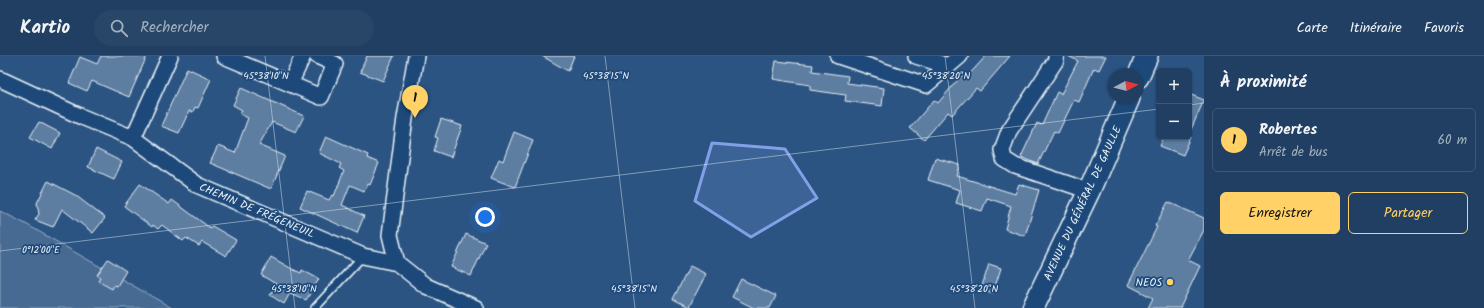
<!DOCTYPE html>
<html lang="fr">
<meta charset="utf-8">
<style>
:root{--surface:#203f62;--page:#284668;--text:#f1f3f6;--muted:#a2afbe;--line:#3d5877;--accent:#ffd166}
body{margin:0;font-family:Kalam,sans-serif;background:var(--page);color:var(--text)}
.controls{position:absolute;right:12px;top:12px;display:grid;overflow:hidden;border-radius:6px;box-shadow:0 1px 3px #0004}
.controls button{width:36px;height:36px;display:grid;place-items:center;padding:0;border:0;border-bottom:1px solid var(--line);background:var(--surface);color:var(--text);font:20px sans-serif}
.compass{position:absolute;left:1108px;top:12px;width:36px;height:36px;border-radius:50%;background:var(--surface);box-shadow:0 1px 3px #0004;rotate:83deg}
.you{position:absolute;left:485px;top:161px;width:14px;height:14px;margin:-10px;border:3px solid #fff;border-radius:50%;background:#1a73e8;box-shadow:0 0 0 6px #1a73e833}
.badge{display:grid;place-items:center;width:26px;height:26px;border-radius:50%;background:var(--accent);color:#111;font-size:13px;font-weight:700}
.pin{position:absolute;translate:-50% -33px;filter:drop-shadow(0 1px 2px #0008)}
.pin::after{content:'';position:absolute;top:21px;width:14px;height:12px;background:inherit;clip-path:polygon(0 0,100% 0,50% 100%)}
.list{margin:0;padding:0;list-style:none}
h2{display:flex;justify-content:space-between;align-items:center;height:52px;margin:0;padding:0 16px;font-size:17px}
h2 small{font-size:13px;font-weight:400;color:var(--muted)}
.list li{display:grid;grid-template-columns:26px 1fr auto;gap:12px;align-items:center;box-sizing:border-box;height:64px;margin:0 8px 8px;padding:0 8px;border:1px solid var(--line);border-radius:6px}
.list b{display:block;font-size:15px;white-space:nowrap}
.list p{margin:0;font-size:13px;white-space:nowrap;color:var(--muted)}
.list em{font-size:13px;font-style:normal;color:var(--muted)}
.actions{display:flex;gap:8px;padding:12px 16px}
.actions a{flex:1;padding:9px 0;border:1px solid var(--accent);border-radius:6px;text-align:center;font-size:14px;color:var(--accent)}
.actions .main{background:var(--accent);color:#111}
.icon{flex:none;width:22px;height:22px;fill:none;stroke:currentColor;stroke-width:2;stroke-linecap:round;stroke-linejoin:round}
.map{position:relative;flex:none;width:1204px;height:252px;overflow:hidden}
header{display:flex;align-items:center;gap:24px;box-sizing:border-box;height:56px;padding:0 20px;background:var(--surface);border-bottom:1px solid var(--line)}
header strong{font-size:19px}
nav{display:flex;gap:22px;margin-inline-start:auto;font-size:14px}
.search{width:280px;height:36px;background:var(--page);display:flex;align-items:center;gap:10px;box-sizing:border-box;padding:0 14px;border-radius:22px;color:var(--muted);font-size:15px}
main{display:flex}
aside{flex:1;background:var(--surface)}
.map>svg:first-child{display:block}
.green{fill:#476b93;stroke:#98aec6}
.building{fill:#5d7da1;stroke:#e8f1f8}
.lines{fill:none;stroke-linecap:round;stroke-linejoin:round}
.lane-casing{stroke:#e8f1f8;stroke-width:10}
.street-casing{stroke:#e8f1f8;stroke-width:18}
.secondary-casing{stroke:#e8f1f8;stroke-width:24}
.lane{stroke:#1f4a7a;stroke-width:7}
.street{stroke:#1f4a7a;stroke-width:15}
.secondary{stroke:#1f4a7a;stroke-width:21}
.marked{fill:#82a0e8;fill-opacity:0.2;stroke:#82a0e8;stroke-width:3;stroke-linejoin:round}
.ticks{fill:none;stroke:#e8f1f8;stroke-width:1;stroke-opacity:0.45}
.poi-dot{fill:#ffd166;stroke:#1f4a7a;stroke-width:1.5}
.labels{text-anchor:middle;stroke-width:3.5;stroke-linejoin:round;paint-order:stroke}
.street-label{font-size:11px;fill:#e8f1f8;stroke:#1f4a7a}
.poi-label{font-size:11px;fill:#e8f1f8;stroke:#1f4a7a;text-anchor:end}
.ticks-label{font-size:10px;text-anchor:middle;fill:#e8f1f8;stroke:#1f4a7a;stroke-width:3.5;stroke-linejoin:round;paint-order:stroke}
</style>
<header>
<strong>Kartio</strong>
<div class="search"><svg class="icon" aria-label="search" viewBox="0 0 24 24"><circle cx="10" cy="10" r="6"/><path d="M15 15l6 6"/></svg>Rechercher</div>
<nav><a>Carte</a><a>Itinéraire</a><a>Favoris</a></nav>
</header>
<main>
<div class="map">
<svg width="1204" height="252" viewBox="0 0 1204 252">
<rect width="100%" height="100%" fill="#2b5482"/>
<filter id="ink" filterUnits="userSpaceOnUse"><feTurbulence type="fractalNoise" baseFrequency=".025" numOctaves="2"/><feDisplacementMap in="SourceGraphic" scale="8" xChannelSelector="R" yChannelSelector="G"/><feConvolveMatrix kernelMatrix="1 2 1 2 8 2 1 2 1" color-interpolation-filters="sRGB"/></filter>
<g filter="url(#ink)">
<path class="green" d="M0 155 24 167 172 252H0Z"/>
<path class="building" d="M101 0H147L129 41 92 25 87 35 69 27 80 1 97 8Z
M367 0H394L383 25 360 16Z
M542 0H574L568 15Z
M986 0H1010L980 35 976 32 952 59 948 56 924 84 910 72 934 44 938 47 962 19 965 23Z
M1068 0H1106L1099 14 1094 12 1079 46 1074 44 1058 77 1054 75 1038 108 1021 101 1037 67 1042 69 1057 36 1061 38 1078 5Z
M776 5 813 9 812 15 848 20 847 27 884 32 882 50 845 45 846 39 810 34V29L773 23Z
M187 12 211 23 198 52 195 51 193 56 189 55 179 77 161 70Z
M241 32 304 60 296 76 272 66 259 89 285 100 271 133 210 107 218 90 235 97 248 62 240 58 242 54 233 49Z
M1189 38 1204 44 1189 78Z
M441 63 462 70 451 101 434 95 438 82 435 81Z
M39 66 60 77 52 93 30 81Z
M514 76 533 84 515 131 491 122 499 103 503 105Z
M326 80 368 99 367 102 379 107 370 129 368 128 364 135 350 129 342 149 364 160 357 177 300 151 307 135 329 144 332 139 334 140 344 115 339 112 341 108 319 97Z
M1164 81H1191L1183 99 1160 90Z
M96 93 122 106 114 123 88 111Z
M935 102 960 109 957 120 1015 138 1019 128 1039 134 1025 180 1005 173 1011 150 987 142 982 155 956 147 960 134 928 124Z
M48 125 75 139 105 162 93 177 62 153 53 171 35 164 39 158 37 147Z
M140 128 169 148 172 144 210 172 212 170 236 184 226 200 202 186 199 190 186 182 183 185 162 169 158 173 153 169 152 171 124 150Z
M1168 146 1204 162V174L1188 204 1200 210 1180 252H1148L1153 242 1128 229 1157 171 1155 170Z
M466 178 486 187 471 220 451 211Z
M271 201 292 213 301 217 302 214 319 223 306 244 290 237 284 248 270 239 276 228 261 219Z
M108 203 126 215 117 230 114 229 112 233 98 225 100 221 97 219Z
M989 208 1001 212 993 237 981 233Z
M690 210 706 218 689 251 673 243Z
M741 223 776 240 770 252H754L732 241Z"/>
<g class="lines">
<defs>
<path id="lane" d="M315 252 363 200"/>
<path id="street" d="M224 0 321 41 335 8 317 0
M838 0 926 29 960 0
M916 0 948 10
M1056 0V4L1009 75 1002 94 1004 103 1015 110 1089 135
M0 23 82 61 133 82 197 129 363 200 397 207 426 230 476 252
M290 28 303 0
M133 82 170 0
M397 207 390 179 405 62 416 0"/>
<path id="secondary" d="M1138 21 1147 0
M1033 252 1089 135 1129 42"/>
</defs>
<use href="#lane" class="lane-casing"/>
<use href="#street" class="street-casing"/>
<use href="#secondary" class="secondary-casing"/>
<use href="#lane" class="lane"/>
<use href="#street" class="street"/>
<use href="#secondary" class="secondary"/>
</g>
</g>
<path class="marked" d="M712 87 785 93 817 142 751 181 695 145Z"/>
<path class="ticks" d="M265 0 295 252M605 0 635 252M945 0 975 252M1189 49 1204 47M0 195 1159 53"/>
<circle class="poi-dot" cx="1170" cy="226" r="4"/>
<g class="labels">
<g class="street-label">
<text transform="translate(1082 147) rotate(-65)" y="4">AVENUE DU GÉNÉRAL DE GAULLE</text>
<text transform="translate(257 154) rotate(23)" y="4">CHEMIN DE FRÉGENEUIL</text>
</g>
<g class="poi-label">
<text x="1162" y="230">NEOS</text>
</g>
</g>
<g class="ticks-label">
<text x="266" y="23">45°38'10"N</text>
<text x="606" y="23">45°38'15"N</text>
<text x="946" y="23">45°38'20"N</text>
<text x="41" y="197">0°12'00"E</text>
<text x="294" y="236">45°38'10"N</text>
<text x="634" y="236">45°38'15"N</text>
<text x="974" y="236">45°38'20"N</text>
</g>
</svg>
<div class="controls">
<button>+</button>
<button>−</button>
</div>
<svg class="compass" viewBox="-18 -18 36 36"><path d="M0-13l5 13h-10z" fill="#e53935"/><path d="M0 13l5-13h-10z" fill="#a2afbe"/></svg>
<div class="you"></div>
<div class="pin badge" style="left:415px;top:62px">1</div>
</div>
<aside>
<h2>À proximité<small></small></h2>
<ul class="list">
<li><span class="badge">1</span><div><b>Robertes</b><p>Arrêt de bus</p></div><em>60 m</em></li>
</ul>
<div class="actions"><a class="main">Enregistrer</a><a>Partager</a></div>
</aside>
</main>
